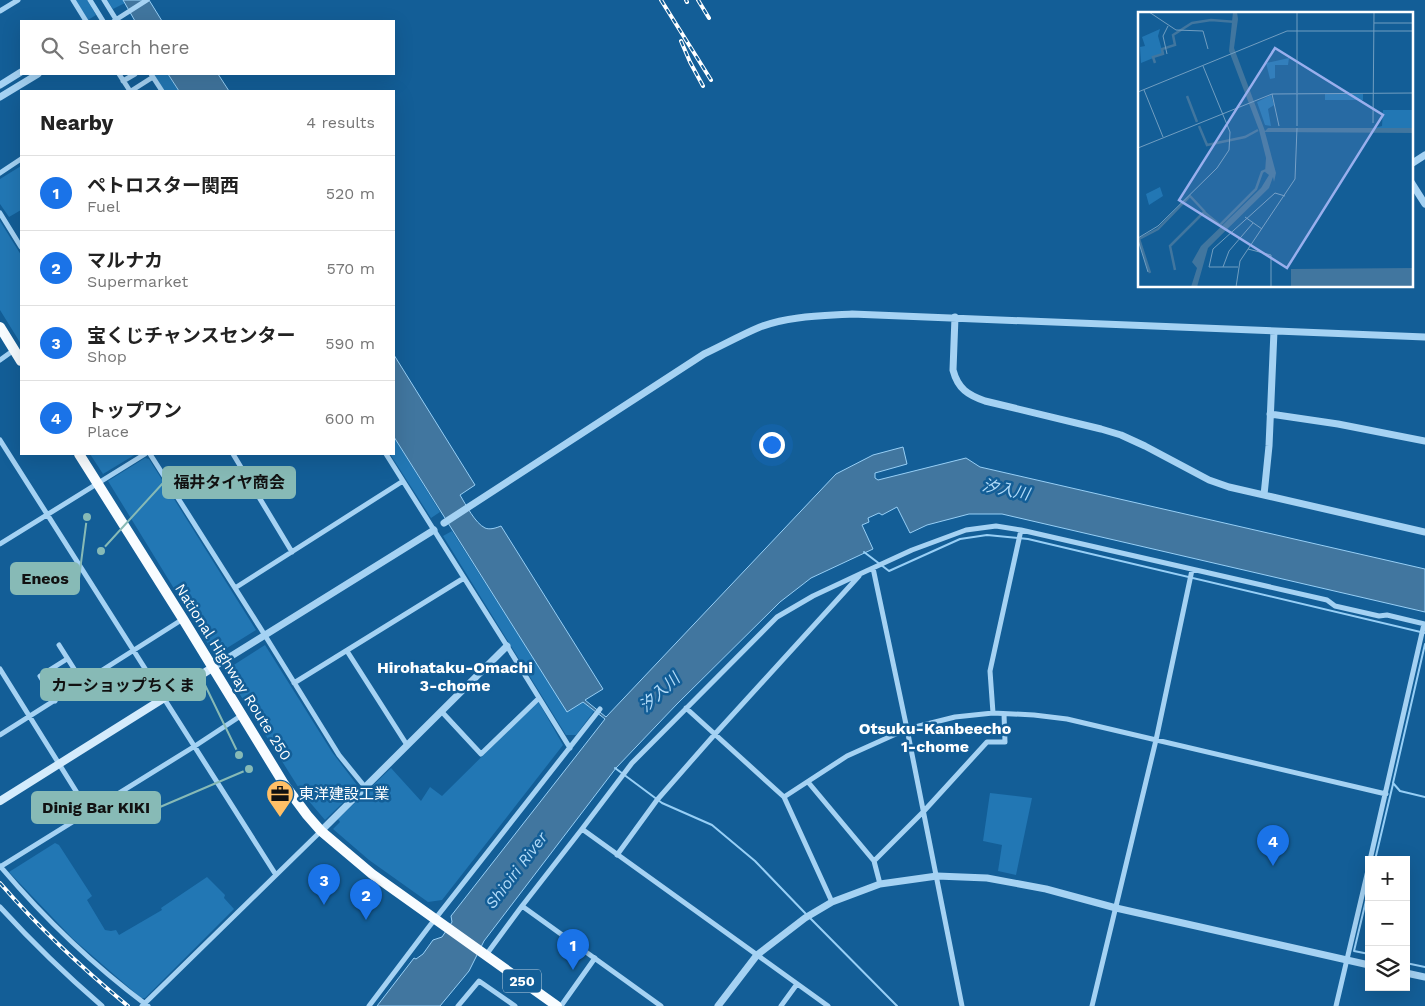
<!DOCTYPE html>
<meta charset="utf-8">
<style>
:root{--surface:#fff;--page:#f6f6f6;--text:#222;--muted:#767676;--line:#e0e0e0;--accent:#1a73e8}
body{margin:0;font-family:"Work Sans","Noto Sans JP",sans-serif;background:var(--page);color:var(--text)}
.controls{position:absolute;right:15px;bottom:15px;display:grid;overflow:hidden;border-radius:0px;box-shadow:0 5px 20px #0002}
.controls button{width:45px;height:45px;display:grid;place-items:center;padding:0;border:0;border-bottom:1px solid var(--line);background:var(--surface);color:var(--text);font:25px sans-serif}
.you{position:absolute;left:771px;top:444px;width:18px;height:18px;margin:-12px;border:4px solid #fff;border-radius:50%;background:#1a73e8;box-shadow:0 0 0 8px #1a73e833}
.badge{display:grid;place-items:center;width:32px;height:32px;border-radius:50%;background:var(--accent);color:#fff;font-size:16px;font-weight:700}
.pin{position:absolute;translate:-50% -41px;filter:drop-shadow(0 1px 2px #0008)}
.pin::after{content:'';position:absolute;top:26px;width:18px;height:15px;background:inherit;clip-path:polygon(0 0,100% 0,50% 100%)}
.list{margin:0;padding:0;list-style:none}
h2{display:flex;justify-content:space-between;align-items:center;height:65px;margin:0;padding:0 20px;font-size:21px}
h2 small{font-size:16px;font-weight:400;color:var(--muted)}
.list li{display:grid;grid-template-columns:32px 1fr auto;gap:15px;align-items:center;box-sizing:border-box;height:75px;padding:0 20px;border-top:1px solid var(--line)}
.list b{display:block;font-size:19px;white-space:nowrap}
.list p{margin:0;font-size:16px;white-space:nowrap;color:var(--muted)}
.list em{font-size:16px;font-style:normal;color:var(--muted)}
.icon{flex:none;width:28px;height:28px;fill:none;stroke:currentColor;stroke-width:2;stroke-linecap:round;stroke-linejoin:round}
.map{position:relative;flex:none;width:1425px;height:1006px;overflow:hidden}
.search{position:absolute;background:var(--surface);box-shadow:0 5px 20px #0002;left:20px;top:20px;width:375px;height:55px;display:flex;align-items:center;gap:12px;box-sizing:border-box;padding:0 18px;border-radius:0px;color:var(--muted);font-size:19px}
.panel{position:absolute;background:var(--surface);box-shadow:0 5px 20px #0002;left:20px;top:90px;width:375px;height:365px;border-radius:0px}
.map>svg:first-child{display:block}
.green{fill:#2277b4}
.water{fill:#41769f;stroke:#97cff6}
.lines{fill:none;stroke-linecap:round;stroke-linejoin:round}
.stream{stroke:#97cff6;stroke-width:2}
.minor{stroke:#a5d2f3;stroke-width:5}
.tertiary{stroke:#a5d2f3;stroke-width:7}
.secondary{stroke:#d4ebfc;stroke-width:8}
.trunk{stroke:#f8fcff;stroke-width:10}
.rail-casing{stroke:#fff;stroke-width:4}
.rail{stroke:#135e97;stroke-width:2;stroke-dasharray:5.5;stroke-linecap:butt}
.labels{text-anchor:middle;stroke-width:5;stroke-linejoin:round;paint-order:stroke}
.shield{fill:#135e97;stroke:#b8cfe0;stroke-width:1}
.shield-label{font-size:14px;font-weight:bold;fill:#fff}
.street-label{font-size:15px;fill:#fff;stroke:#135e97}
.poi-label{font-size:15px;fill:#fff;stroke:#135e97;text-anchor:start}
.water-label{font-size:16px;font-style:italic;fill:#b1dbf9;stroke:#135e97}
.neighbourhood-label{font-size:16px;font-weight:bold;fill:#fff;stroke:#135e97}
.inset-river{fill:none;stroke:#41769f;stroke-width:2.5}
.inset-road{fill:none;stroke:#719ec1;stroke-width:1}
.view{fill:#99afed;fill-opacity:0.15;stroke:#99afed;stroke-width:2.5}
.inset-edge{fill:none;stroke:#fff;stroke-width:2.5}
.leader{fill:none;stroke:#87bab6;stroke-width:2}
.callout-dot{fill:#87bab6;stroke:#135e97;stroke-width:2}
.callout{fill:#87bab6;stroke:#87bab6;stroke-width:2}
.callout-label{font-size:16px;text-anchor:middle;font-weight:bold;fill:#111}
</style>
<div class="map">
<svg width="1425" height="1006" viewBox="0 0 1425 1006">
<rect width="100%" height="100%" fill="#135e97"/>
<path class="green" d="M75 0H87L96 15 88 20Z
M107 0H123L125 3 113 9Z
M153 74H168L179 91H164Z
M21 166V210L9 217 0 204V179Z
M0 221 21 255V344L0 310Z
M394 437 440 512 431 518 390 454H394Z
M90 454H136L103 474Z
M145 458 149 459 256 630 219 653 213 652 108 481Z
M452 531 567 711 583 702 594 711 576 735H566L443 536Z
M265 645 332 752 357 785V789L325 820 302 793 227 674 229 668Z
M538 701 563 745 442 900 428 902 369 860 333 829 340 822 338 819 391 768 421 801 430 787 442 796Z
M990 793 1032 798 1016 875 998 871 1002 845 983 841Z
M55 843 59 845 92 896 87 900 105 930 111 931 116 930 119 935 162 910 161 908 207 877 225 895 224 898 234 909 145 998H141L73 939 9 872Z"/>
<path class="water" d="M123 0H149L162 21H135Z
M168 74H218L229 91H179Z
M394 355 475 485 460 495C466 505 475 523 485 528 490 530 496 528 501 526L603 689 585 700 606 717 836 474 873 455 903 447 907 464 875 473V478L878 480 966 458 980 467 1425 569V612L1002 514H969L927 525 910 533 897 507 882 515 879 513 868 518 869 522 862 525 873 549 811 578 780 602 677 704 616 768 484 941 469 971 440 1006H377L414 958 416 959 423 954 433 940 442 937 452 922 451 916 605 719 583 702 567 712 394 437Z"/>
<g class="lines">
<path class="stream" d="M864 552 889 571 960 539 987 535 1028 539 1425 633
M1425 644 1393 783 1400 791 1425 797
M615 768 662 803 712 825 755 861 806 914
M1375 860 1393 784
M1369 888 1354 951 1369 954
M809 917 897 1006
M1406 963 1425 967"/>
<path class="minor" d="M73 0 86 21
M90 0 103 21
M104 0 117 21
M0 11 18 0
M114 21 147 0
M119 74 130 91
M151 74 162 91
M123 81 135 74
M131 91 153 77
M0 173 21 159
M0 213 21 247
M0 360 14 350
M0 440 276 875
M150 454 261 629 339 755 365 787
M233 454 292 552
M386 454 507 646 570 748
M0 544 145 454
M873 568 907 729 962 1006
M235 588 403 481
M59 645 83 683
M347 651 407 745
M0 669 89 812
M294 683 464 578
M55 701 40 676 67 659
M686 708 784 797 832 902
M442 712 481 754 539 698
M993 713 990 671 1021 530
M0 735 183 619
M808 782 874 861 880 884
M784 797 847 756 907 729 955 717 993 713 1034 715 1067 719 1386 794
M582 829 828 1006
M617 855 657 800 715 734 859 576
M1370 860 1424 624
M874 861 924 811 987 742H1005L1004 714
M0 866C44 918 94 966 148 1006
M0 867 195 746 242 715
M522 906 661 1006
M0 907C32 942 66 975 102 1006
M486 955 522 906 582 829 632 763 777 617 813 596 862 573 912 550 966 530 996 526 1021 530 1327 600 1335 606 1379 616 1387 615 1425 624
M142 1006 321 831
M369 1006 428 928 600 709
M458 1006 479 981 515 1006
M561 1006 595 958
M781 1006 797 984
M1092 1006 1156 740 1192 570
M1336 1006 1369 866"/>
<path class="tertiary" d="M0 85 21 72
M0 97 38 74
M1411 164 1425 155
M1411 182 1425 204
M955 317 953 370C958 389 968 395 985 401L1101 429 1121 435 1145 446 1209 480 1229 487 1425 532
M1270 414 1338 424 1425 441
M1264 495 1269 446 1274 331
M444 523 704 354C723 345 741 335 760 327 789 316 821 316 852 314L1425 337
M212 668 434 530
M321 831 507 646
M1406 973 1425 977
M718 1006 757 955 805 918 832 902 880 884 937 876 987 878 1046 889 1116 908 1369 965"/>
<path class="secondary" d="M0 801 212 668"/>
<path class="trunk" d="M0 327 21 361
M79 454 183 619 284 784 307 815 321 831 372 874 557 1006"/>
<defs>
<path id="rail" d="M661 0 711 80
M686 0 687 2
M698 0 709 18
M681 41 690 62 703 86
M0 883C39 928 82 968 128 1006"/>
</defs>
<use href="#rail" class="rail-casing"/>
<use href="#rail" class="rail"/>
</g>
<defs>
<symbol id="office-pin" viewBox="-11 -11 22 30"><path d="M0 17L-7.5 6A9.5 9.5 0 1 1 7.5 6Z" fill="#ffbf66" stroke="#135e97"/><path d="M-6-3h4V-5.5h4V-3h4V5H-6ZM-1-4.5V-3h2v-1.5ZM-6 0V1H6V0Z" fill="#111"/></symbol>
</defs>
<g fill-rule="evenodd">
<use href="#office-pin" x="264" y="778" width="32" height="43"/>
</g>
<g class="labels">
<rect class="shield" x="503" y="969.5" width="38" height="23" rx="4"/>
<g class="shield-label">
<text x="522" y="986">250</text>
</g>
<g class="street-label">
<text transform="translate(233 672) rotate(58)" y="5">National Highway Route 250</text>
</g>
<g class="poi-label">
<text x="299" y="799">東洋建設工業</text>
</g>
<g class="water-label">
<text transform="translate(1006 489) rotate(12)" y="6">汐入川</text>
<text transform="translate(659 692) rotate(-43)" y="6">汐入川</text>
<text transform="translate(516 870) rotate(-53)" y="6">Shioiri River</text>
</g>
<g class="neighbourhood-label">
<text x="455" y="673">Hirohataku-Omachi<tspan x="455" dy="18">3-chome</tspan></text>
<text x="935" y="734">Otsuku-Kanbeecho<tspan x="935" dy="18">1-chome</tspan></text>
</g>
</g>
<g transform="translate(1138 12)">
<rect width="275" height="275" fill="#135e97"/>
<path d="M22 17 20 24 25 42 3 51 2 35 7 34 4 25ZM151 46 150 53H137V66L132 67 128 51ZM187 82H225V88H187ZM133 83 136 93 130 97 133 114 127 113 119 90ZM245 98H275V116H236L244 114ZM22 175 25 184 11 193 8 182Z" fill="#2277b4"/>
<path d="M95 0H99L100 7 96 36 127 119 130 116H275V121L127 120 138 161 136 170 135 165 131 176 70 236 59 275H53L59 256 54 250 63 234 123 176 131 163 127 160 128 146 121 118 91 39ZM275 256V275H153V257Z" fill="#41769f"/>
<path class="inset-river" d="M17 51 15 45 25 42 24 37 37 33 35 23 54 11 73 8 98 10M49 84 59 110M61 114 69 133 107 125 120 118M37 258 32 234 66 200 82 213 118 177 124 160 128 158M12 261 1 227 20 217 52 184 67 200"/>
<path class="inset-road" d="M11 0 38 18 65 19 70 37M236 11H275M29 42 25 24 30 14M6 78 25 125M0 80 149 19H275M159 81V0M134 82 141 114M159 82V114M235 111 236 0M0 136 134 82 275 81M107 205 124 217M0 226 20 214 79 156 91 138 92 120 65 54M0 228 10 260M110 237 133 243V275M85 255 91 239 115 211M100 255H71L75 237 137 181 147 184M98 275 102 249 157 167 159 116"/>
<path class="view" d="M137 36 245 103 149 256 41 188Z"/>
<rect width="275" height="275" class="inset-edge"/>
</g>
<path class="leader" d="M101 551L163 483M87 517L79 578M239 755L205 685M249 769L160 807"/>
<g class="callout-dot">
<circle cx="101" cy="551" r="5"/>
<circle cx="87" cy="517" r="5"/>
<circle cx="239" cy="755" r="5"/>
<circle cx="249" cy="769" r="5"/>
</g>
<g class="callout">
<rect x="163" y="467" width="132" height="31" rx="5"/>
<rect x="11" y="563" width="68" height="31" rx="5"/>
<rect x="41" y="669" width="164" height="31" rx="5"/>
<rect x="32" y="792" width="128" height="31" rx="5"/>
</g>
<g class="callout-label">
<text x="229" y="488">福井タイヤ商会</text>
<text x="45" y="584">Eneos</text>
<text x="123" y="691">カーショップちくま</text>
<text x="96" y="813">Dinig Bar KIKI</text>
</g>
</svg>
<div class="controls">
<button>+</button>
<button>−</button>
<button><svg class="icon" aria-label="layers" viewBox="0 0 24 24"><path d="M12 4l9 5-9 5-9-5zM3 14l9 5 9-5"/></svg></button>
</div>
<div class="you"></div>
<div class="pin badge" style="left:573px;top:970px">1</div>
<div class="pin badge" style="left:366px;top:920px">2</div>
<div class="pin badge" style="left:324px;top:905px">3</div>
<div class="pin badge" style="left:1273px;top:866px">4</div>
<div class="search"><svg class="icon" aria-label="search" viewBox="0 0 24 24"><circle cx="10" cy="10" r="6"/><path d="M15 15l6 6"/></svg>Search here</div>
<section class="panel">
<h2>Nearby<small>4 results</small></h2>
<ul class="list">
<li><span class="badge">1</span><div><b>ペトロスター関西</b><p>Fuel</p></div><em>520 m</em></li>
<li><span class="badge">2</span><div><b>マルナカ</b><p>Supermarket</p></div><em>570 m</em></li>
<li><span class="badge">3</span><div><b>宝くじチャンスセンター</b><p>Shop</p></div><em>590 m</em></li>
<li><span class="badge">4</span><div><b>トップワン</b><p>Place</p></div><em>600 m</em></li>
</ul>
</section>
</div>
